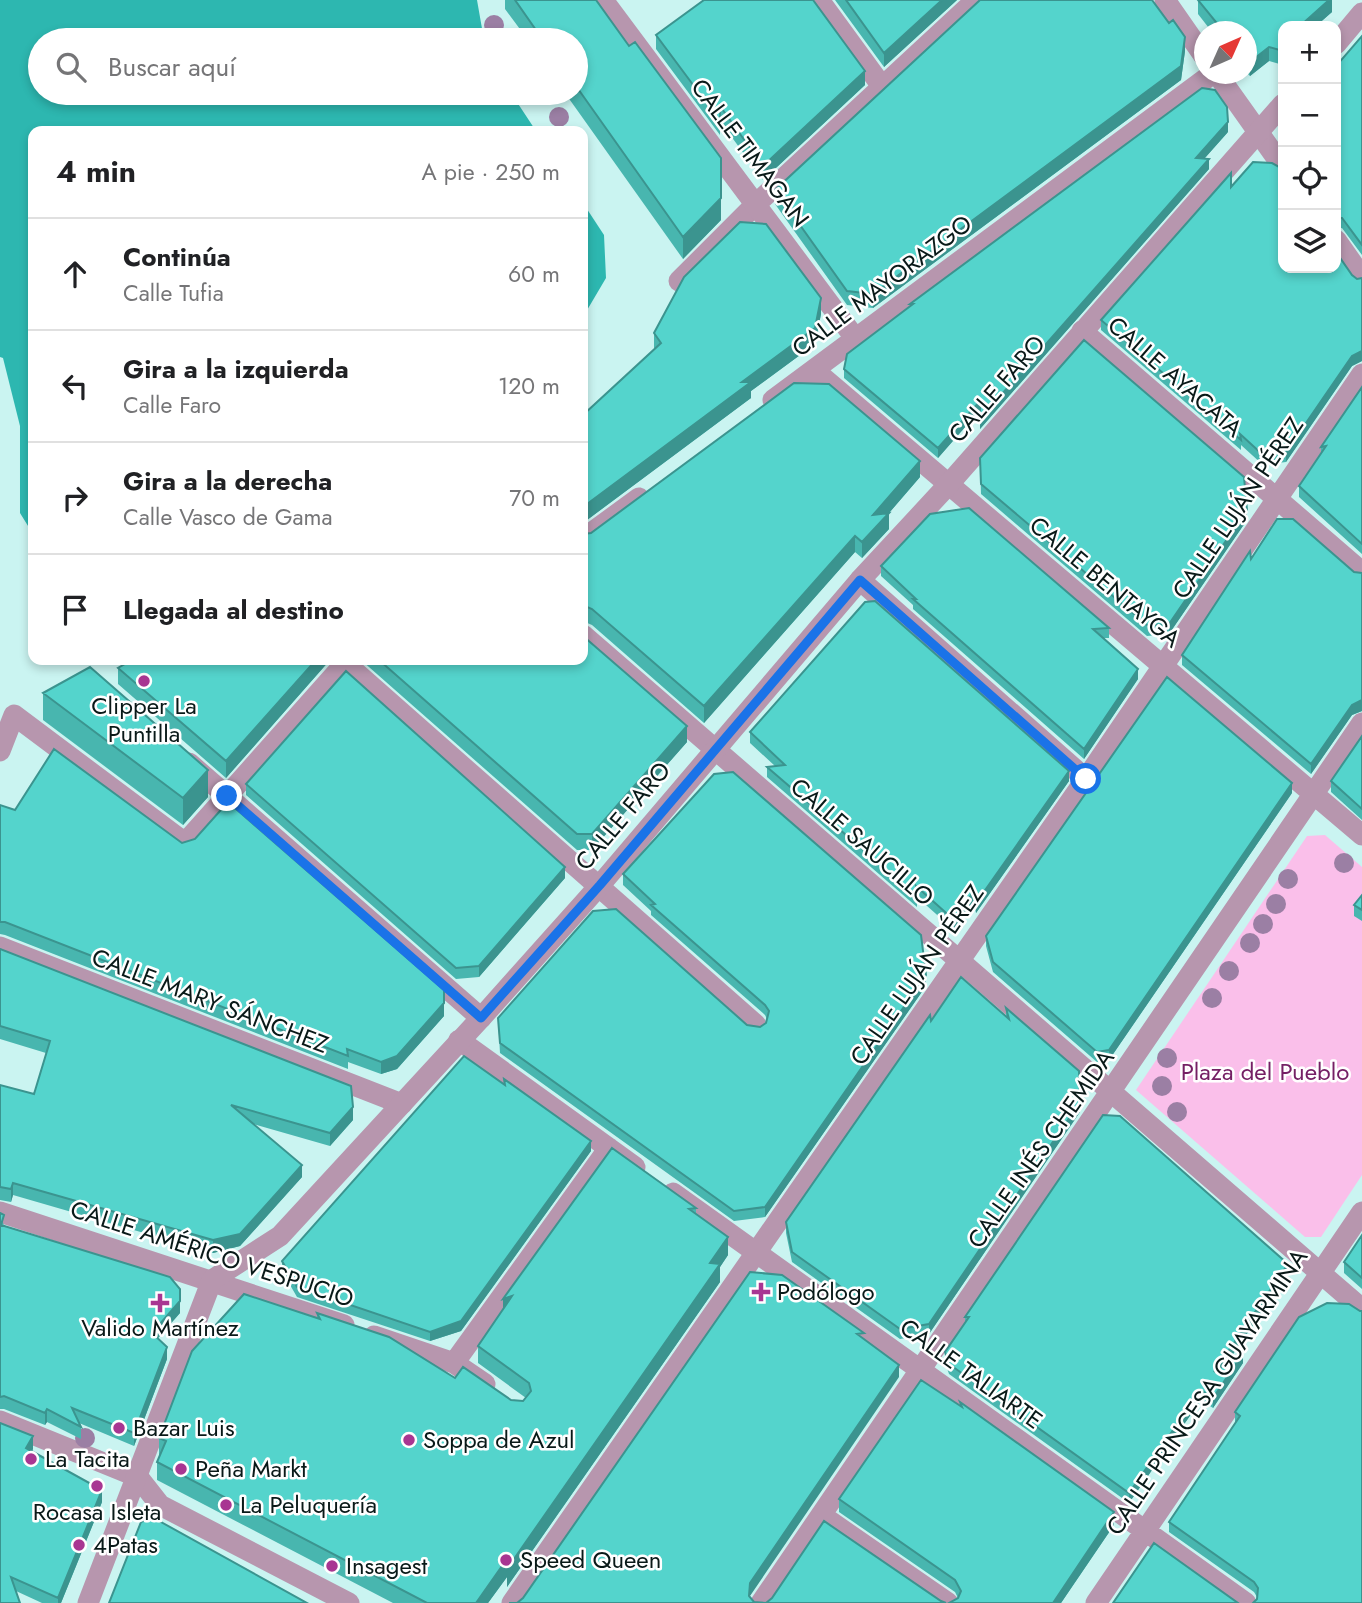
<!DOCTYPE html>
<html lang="es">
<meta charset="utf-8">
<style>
:root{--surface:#fff;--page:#f2f2f2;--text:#202124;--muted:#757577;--line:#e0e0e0}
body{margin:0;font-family:Jost,sans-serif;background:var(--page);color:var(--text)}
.controls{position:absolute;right:21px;top:21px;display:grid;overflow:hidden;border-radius:14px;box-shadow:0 4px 10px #0003}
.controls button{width:63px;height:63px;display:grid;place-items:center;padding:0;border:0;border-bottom:2px solid var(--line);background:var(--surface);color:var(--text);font:35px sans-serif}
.compass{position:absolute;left:1194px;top:21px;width:63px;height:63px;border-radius:50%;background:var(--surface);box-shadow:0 4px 10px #0003;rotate:45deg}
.stop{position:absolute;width:21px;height:21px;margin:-16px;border:5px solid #1a73e8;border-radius:50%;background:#fff}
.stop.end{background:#1a73e8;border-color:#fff;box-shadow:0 2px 7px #0008}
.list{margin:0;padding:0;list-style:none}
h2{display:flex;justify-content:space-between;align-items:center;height:91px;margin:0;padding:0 28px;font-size:30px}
h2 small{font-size:23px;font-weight:400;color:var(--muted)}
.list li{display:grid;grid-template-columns:46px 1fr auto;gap:21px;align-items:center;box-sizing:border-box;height:112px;padding:0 28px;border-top:2px solid var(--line)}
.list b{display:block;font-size:26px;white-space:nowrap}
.list p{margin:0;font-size:23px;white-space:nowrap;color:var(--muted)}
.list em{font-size:23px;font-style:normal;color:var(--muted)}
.icon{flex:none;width:38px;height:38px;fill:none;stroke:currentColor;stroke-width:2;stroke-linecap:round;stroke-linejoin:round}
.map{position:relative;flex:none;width:1362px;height:1603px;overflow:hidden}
.search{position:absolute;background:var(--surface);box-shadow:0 4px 10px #0003;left:28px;top:28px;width:560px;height:77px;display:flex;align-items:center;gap:18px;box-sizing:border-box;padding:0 24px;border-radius:38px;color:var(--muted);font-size:26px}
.panel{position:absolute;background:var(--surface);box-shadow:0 4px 10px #0003;left:28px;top:126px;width:560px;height:539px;border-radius:14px}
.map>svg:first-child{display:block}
.green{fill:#fabfea}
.water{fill:#2db7b0}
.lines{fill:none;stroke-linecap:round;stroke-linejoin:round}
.pedestrian{stroke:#b796ae;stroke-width:21}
.minor{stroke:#b796ae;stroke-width:21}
.tertiary{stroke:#b796ae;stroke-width:21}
.tree{fill:#9b7fa4}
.wall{fill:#48b6af}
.shaded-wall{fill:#3b948f}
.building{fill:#54d4cc;stroke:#3b948f;stroke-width:2}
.route{stroke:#1a73e8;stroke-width:9}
.poi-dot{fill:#a83692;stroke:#fff;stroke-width:2.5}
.labels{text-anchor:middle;stroke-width:5;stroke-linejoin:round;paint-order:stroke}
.street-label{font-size:24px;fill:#091918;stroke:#fff}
.poi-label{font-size:24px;fill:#091918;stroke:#fff;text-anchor:start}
.park-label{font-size:24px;fill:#752065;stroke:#fff}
</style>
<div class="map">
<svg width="1362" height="1603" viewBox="0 0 1362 1603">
<rect width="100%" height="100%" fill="#caf4f1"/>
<path class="green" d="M1325 835 1362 867V1175L1321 1237H1305L1136 1090 1307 836Z"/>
<path class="water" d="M0 0H477L484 40H40V93H511L536 131H33V534L20 513V426L3 358 0 357Z
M583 203 604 235 606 278 583 317Z"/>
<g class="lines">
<path class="pedestrian" d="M679 281 756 204
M0 751 14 715 185 843 227 796 189 763
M0 1421 138 1477"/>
<path class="minor" d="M603 0 855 338
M819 0 881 85
M1165 0 1204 56
M1217 74 1283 167
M756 204 976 0
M1336 240 1362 277
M1082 331 1362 572
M814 370 1362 835
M773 400 1212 74
M583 539 639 498
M860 580 1086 779
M583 635 1362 1309
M348 660 227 796 481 1018
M345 663 756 1025
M0 947 402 1104
M459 1040 635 1167
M673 1193 1246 1603
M0 1212 344 1325
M374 1336 454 1363 485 1384
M454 1363 609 1148
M138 1477 160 1505 349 1603
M821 1515 948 1603
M512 1603 1086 779 1362 374
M761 1603 1362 723
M1096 1603 1362 1212"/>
<path class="tertiary" d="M1336 44 1362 13
M88 1603 212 1280 280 1236 481 1018 600 885 860 580 948 485 1283 104"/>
</g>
<g class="tree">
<circle cx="494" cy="25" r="10"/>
<circle cx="559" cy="117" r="10"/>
<circle cx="1344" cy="863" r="10"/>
<circle cx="1288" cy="879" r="10"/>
<circle cx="1276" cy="904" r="10"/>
<circle cx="1263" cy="924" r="10"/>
<circle cx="1250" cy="943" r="10"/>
<circle cx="1229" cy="971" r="10"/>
<circle cx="1212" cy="998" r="10"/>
<circle cx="1167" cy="1058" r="10"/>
<circle cx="1162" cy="1086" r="10"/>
<circle cx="1177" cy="1112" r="10"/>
<circle cx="85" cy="1438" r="10"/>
</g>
<path class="wall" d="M505 0H596L721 220 683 259 565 93H576V40H528L505 9Z
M835 0H957L884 67Z
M1198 0H1332V12L1316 26H1283V65L1269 61 1250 76 1247 73V32H1212L1198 14Z
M656 35 865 85 763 180 720 121V135L656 49Z
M1362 36V255L1342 228 1336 229V66Z
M1185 51 1181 80 873 308 847 305 775 204V190Z
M1283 127V143L1281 140V130Z
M1228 132 1204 159 1209 169 980 429V410L938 458 844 378V369L910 307V304Z
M1231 187 1283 268 1352 275 1357 279 1362 278V361L1352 366 1286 462 1263 465 1241 445V450L1101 330V320Z
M821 314 815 344 751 391V398L583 523V415L654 350V333Z
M1362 387V554L1299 497V486L1321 453V447Z
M980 458 1247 520 1169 634 1147 636 981 494Z
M920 477 889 513V529L862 558 855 552 704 723 592 625 585 622 583 623V534Z
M1251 559 1362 573V711L1352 715 1311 774 1182 665V655Z
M881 566 1109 628V638H1104L1138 679 1084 759 913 609V605L881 576Z
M132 660H330L226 778 118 684V668Z
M361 660H583L687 742 592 850H577Z
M43 693 208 797 183 825 43 720Z
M750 732 1069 781 976 913 973 902 954 930 917 897V907L767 777V767L775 766 750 743Z
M1362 736V820L1331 792V781Z
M246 784 565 878 479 977 456 979 246 795Z
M1292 793 1109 1060 1097 1062 993 972 986 946V936Z
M0 805 15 810 182 843 444 1016 397 1069 381 1074 348 1062V1069L5 935 0 934Z
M623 874 926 986 765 1217 734 1221 500 1053 498 1018 747 1025 760 1027 766 1023 767 1019 765 1015 651 915V911L623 885Z
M1362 895V921L1354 916V905Z
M0 949 353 1120 330 1146 253 1124 302 1177 240 1246 213 1253 13 1195 11 1202 0 1200V1085L34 1094 46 1053 0 1039Z
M1006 1008 1080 1112 929 1334 900 1339 792 1262 786 1233V1222L931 1021 1006 1016Z
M504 1079 591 1151 461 1331 430 1341 297 1297 282 1271V1261L504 1085Z
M612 1148 696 1208V1214L728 1255 720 1267V1282L507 1587V1577L488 1603H393L157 1480V1462L160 1456H159V1438L317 1318V1313L455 1378 511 1400 523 1401 526 1398 478 1363V1346Z
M0 1213 4 1226 180 1313 158 1338 167 1359 134 1446 79 1423 81 1427V1439L47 1422 45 1425 4 1409H0Z
M1362 1235V1289L1344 1273V1262Z
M1288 1274 1226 1364 1243 1363 1213 1408 1201 1400 1129 1503 949 1374 945 1362V1352L965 1323V1317Z
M1360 1311 1257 1599V1597L1254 1592 1169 1532V1522L1235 1423V1412Z
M960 1402 1114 1525 1061 1603H949L958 1598 955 1592 839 1512V1499L960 1406Z
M0 1423 33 1449 32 1451 102 1502 61 1603H42L16 1591 0 1603Z"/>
<path class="shaded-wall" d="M942 0H957L884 67V53Z
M1329 0H1332V12L1316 26H1300Z
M1185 37V51L1181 80 873 308V294Z
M1269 47V61L1250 76V62Z
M865 71V85L763 180V166Z
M1228 122V132L1196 168V158Z
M1209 159V169L980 429V419Z
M721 198V220L683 259V237Z
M821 298V314L815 344 751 391V398L583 523V507L742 382Z
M1362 351V361L1352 366 1286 462V452L1352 356Z
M980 401V410L938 458V448Z
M920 461V477L883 520 889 513V529L862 558V542L873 515Z
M1247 510V520L1169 634V624Z
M855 536V552L704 723V706Z
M585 606V622L583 623V607Z
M316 660H330L226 778V761Z
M1138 669V679L1084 759V749Z
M1362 700V711L1352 715 1311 774V764L1352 705Z
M687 726V742L592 850V834Z
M208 770V797L183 825V798Z
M1069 771V781L976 913V903Z
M1292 783V793L1109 1060V1050Z
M565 867V878L479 977V966Z
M973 892V902L954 930V920Z
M926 975V986L765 1217V1207Z
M444 1003V1016L397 1069 381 1074V1062Z
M1080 1102V1112L929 1334V1324Z
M353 1107V1120L330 1146V1133Z
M591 1141V1151L461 1331 430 1341V1332Z
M302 1165V1177L240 1246 213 1253V1240Z
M13 1183V1195L11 1202V1189Z
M728 1237V1255L720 1267V1282L507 1587V1569Z
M1288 1264V1274L1214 1382V1372Z
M512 1296 503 1317V1299Z
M180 1301V1313L152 1345V1333Z
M167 1347V1359L134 1446V1433Z
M1243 1353V1363L1213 1408V1398Z
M899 1365V1377L750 1596 749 1603 750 1583Z
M1201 1390V1400L1129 1503V1493Z
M47 1409V1422L45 1425V1413Z
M33 1436V1449L26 1460V1448Z
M102 1490V1502L61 1603H58V1598Z
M1114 1512V1525L1061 1603H1053Z
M507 1559V1577L488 1603H476Z"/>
<path class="building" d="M515 0H596L629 46 635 42 721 158V198L683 237 576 86V40H543Z
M704 0H813L865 71 763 166 720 106V121L656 35Z
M846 0H942L884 53Z
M980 0H1152L1169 23 1173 20 1185 37 1181 66 873 294 847 291 775 190Z
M1198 0H1329L1300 26H1283V51L1269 47 1250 62 1247 58V32H1224Z
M1362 36V245L1342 218H1336V66Z
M1202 88 1215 90 1227 107 1228 122 1196 158 1209 159 980 419V401L938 448 844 369 847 354 913 304H910Z
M1253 162 1272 163 1283 169V268H1336V252L1352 275 1357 279 1362 278V351L1352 356 1286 452 1263 455 1240 434 1241 440 1101 320 1231 173V187Z
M740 222 766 224 821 298 815 328 742 382H751L583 507V415L661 343 654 333 684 277Z
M1084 340 1244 477 1247 510 1169 624 1147 625 981 484 980 458Z
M794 383 829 384 920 461 873 515 889 513 862 542 855 536 704 706 592 609 585 606 583 607V534L591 533Z
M1362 387V544L1299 486 1326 446 1321 447Z
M969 508 1109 628 1093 629 1138 669 1084 749 913 599H916L881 566 930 514Z
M1277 519H1293L1354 572 1362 573V700L1352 705 1311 764 1182 655 1250 551 1251 559Z
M875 601 1069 771 976 903 973 892 954 920 916 886 917 896 767 767 785 765 750 732 865 602Z
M583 636 687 726 592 834H577L379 660H583Z
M132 660H316L226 761 118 668Z
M90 667 208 770 183 798 43 693Z
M346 671 565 867 479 966 456 968 246 784Z
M1167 677 1292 783 1109 1050 1097 1052 993 962 986 936Z
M1362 736V809L1331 781Z
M54 749 182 843 195 839 228 802 444 990V1003L397 1056 381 1062 347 1049 348 1056 5 922H0V805L15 810Z
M733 772 921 935 926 975 765 1207 734 1211 500 1043 498 1018 593 911 616 909 747 1025 760 1027 766 1023 769 1011 765 1005 651 905 655 904 623 874 714 774Z
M1362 895V910L1354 905Z
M0 949 351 1086 353 1107 330 1133 231 1105 302 1165 240 1234 213 1240 13 1183 11 1189 0 1187V1085L34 1094 50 1041 0 1026Z
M961 977 1009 1019 1006 1008 1079 1071 1080 1102 929 1324 900 1329 792 1252 786 1222 930 1015 931 1021Z
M464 1056 505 1085 504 1079 591 1141 461 1321 430 1332 297 1287 282 1261Z
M1103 1115 1120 1116 1288 1264 1214 1372 1243 1353 1213 1398 1201 1390 1129 1493 949 1364 945 1352 969 1317H965Z
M612 1148 696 1208 689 1209 728 1237 710 1263 720 1264 507 1569V1559L476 1603H427L157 1462 166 1441 159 1438 192 1351 244 1294 320 1319 317 1313 389 1337 455 1378 463 1367 511 1400 523 1401 531 1391 529 1383 478 1346 512 1296 503 1299Z
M0 1213 4 1215 1 1225 170 1277 180 1289V1301L152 1333 167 1347 134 1433 72 1408 81 1427 47 1409 45 1413 4 1396 0 1397Z
M1362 1235V1278L1344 1262Z
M750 1272 782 1275 864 1333 857 1334 899 1365 750 1583 749 1596 754 1602 766 1603 772 1598 824 1521 941 1601 946 1603H509H517L523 1598Z
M1327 1303 1349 1304 1360 1311H1362V1603H1253L1257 1599 1258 1588 1254 1582 1169 1522 1240 1416 1235 1412 1299 1317Z
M921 1380 962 1407 960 1402 1114 1512 1053 1603H949L958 1598 961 1591 955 1580 839 1499Z
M0 1423 33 1436 26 1448 102 1490 58 1598 11 1577 20 1603H0Z
M152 1517 307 1603H109L141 1522Z
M1154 1543 1238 1603H1113Z"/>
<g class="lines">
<path class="route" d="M227 796 481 1018 600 885 860 580 1086 779"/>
</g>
<g class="poi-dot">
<circle cx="144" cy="681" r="7"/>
<path d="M757.5 1281.5h7v7h7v7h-7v7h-7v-7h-7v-7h7z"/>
<path d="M156.5 1292.5h7v7h7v7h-7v7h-7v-7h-7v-7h7z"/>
<circle cx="119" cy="1428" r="7"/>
<circle cx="409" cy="1440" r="7"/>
<circle cx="31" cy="1459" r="7"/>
<circle cx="181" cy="1469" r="7"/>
<circle cx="97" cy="1486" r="7"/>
<circle cx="226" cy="1505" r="7"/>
<circle cx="79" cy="1545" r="7"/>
<circle cx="506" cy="1560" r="7"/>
<circle cx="332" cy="1566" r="7"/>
</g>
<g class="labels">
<g class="street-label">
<text transform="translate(750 153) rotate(53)" y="8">CALLE TIMAGAN</text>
<text transform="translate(882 286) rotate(-37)" y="8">CALLE MAYORAZGO</text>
<text transform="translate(1175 377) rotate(41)" y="8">CALLE AYACATA</text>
<text transform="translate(997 389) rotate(-49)" y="8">CALLE FARO</text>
<text transform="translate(1238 508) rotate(-56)" y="8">CALLE LUJÁN PÉREZ</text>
<text transform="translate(1105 582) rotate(40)" y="8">CALLE BENTAYGA</text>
<text transform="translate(623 816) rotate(-50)" y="8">CALLE FARO</text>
<text transform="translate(862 842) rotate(41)" y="8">CALLE SAUCILLO</text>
<text transform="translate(917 975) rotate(-55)" y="8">CALLE LUJÁN PÉREZ</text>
<text transform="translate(210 1001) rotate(21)" y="8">CALLE MARY SÁNCHEZ</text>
<text transform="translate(1041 1149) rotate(-55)" y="8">CALLE INÉS CHEMIDA</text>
<text transform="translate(212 1254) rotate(18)" y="8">CALLE AMÉRICO VESPUCIO</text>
<text transform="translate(971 1374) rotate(36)" y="8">CALLE TALIARTE</text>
<text transform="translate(1207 1392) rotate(-56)" y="8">CALLE PRINCESA GUAYARMINA</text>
</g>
<g class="poi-label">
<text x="144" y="714" text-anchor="middle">Clipper La<tspan x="144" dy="28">Puntilla</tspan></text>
<text x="777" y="1300">Podólogo</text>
<text x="160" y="1336" text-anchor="middle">Valido Martínez</text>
<text x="133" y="1436">Bazar Luis</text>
<text x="423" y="1448">Soppa de Azul</text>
<text x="45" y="1467">La Tacita</text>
<text x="195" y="1477">Peña Markt</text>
<text x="240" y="1513">La Peluquería</text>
<text x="97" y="1520" text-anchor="middle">Rocasa Isleta</text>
<text x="93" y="1553">4Patas</text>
<text x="520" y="1568">Speed Queen</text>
<text x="346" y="1574">Insagest</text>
</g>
<g class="park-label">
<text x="1265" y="1080">Plaza del Pueblo</text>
</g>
</g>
</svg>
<div class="controls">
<button>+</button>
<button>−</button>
<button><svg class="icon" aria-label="locate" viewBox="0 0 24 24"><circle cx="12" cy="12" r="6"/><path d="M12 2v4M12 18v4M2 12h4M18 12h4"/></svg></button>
<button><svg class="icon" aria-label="layers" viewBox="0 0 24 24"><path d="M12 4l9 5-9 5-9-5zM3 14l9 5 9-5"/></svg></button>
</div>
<svg class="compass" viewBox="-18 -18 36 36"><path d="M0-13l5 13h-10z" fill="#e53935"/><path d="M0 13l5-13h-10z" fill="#757577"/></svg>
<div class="stop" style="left:1086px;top:779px"></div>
<div class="stop end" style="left:227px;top:796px"></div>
<div class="search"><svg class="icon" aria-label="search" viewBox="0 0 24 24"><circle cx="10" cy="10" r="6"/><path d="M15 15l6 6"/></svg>Buscar aquí</div>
<section class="panel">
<h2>4 min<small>A pie · 250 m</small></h2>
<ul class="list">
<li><svg class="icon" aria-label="ahead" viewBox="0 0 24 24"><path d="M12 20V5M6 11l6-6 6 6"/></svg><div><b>Continúa</b><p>Calle Tufia</p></div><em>60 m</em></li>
<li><svg class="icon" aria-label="left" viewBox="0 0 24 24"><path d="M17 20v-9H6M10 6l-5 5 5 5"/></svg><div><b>Gira a la izquierda</b><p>Calle Faro</p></div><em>120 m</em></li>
<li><svg class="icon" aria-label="right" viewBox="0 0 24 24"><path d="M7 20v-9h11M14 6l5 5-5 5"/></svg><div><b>Gira a la derecha</b><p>Calle Vasco de Gama</p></div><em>70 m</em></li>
<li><svg class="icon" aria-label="arrive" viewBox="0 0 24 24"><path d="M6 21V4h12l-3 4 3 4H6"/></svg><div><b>Llegada al destino</b></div></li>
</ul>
</section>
</div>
